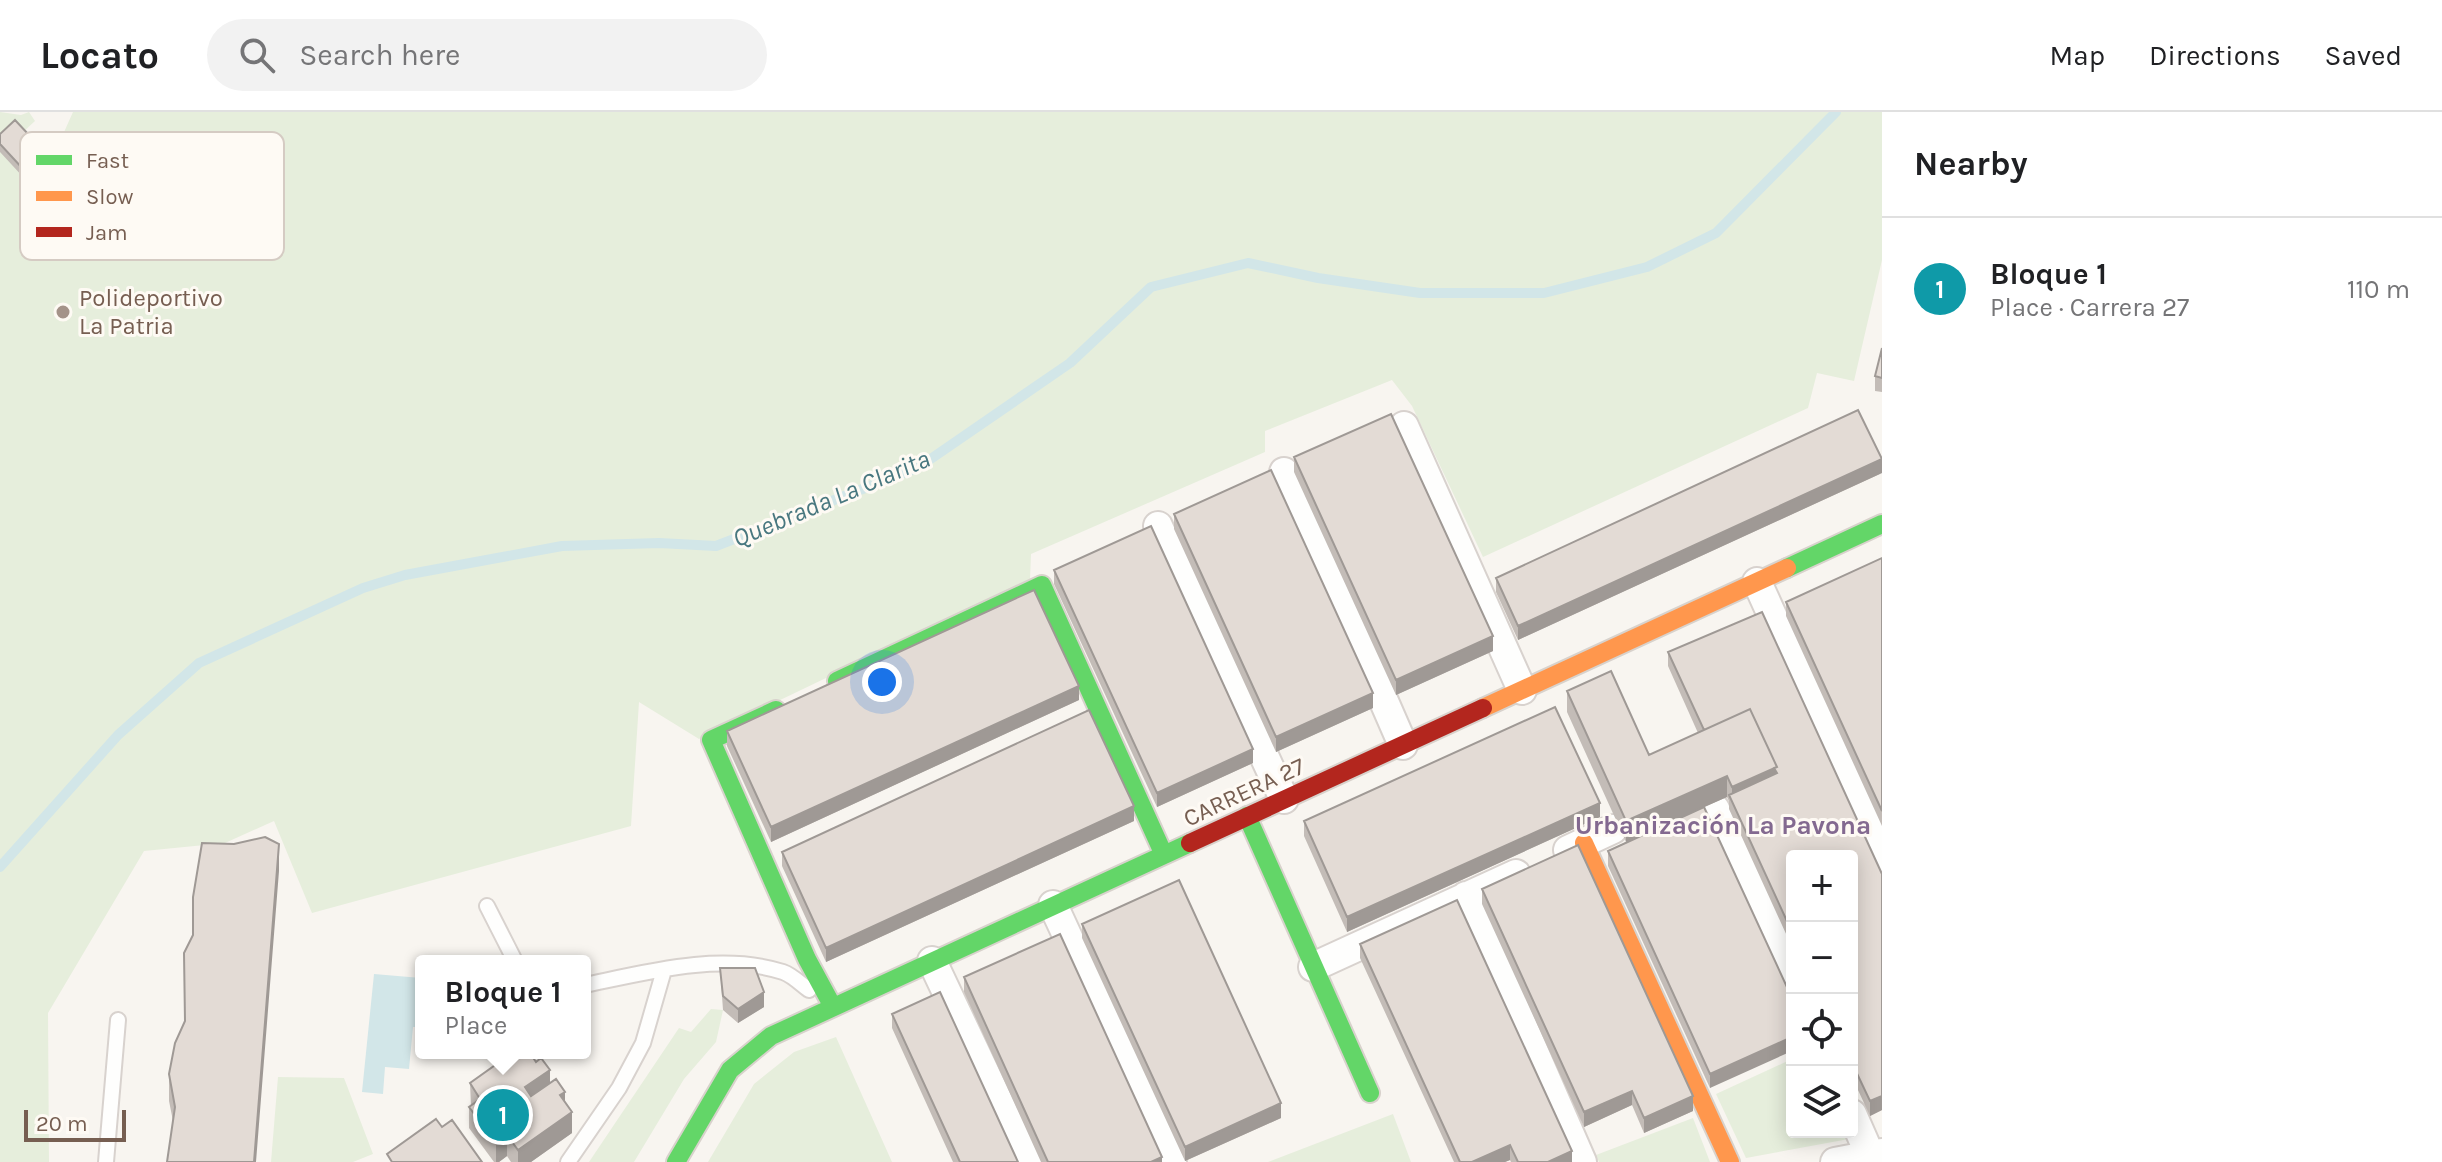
<!DOCTYPE html>
<meta charset="utf-8">
<style>
:root{--surface:#fff;--page:#f2f2f2;--text:#202124;--muted:#757577;--line:#e0e0e0;--accent:#5b5451}
body{margin:0;font-family:Karla,sans-serif;background:var(--page);color:var(--text)}
.controls{position:absolute;right:24px;bottom:24px;display:grid;overflow:hidden;border-radius:8px;box-shadow:0 4px 20px #0003}
.controls button{width:72px;height:72px;display:grid;place-items:center;padding:0;border:0;border-bottom:2px solid var(--line);background:var(--surface);color:var(--text);font:40px sans-serif}
.scale{position:absolute;left:24px;bottom:20px;width:102px;box-sizing:border-box;padding-left:8px;border:4px solid #765e51;border-top:0;font-size:22px;line-height:28px;white-space:nowrap;color:#765e51;-webkit-text-stroke:6px #fefaf4;paint-order:stroke}
.you{position:absolute;left:882px;top:570px;width:28px;height:28px;margin:-20px;border:6px solid #fff;border-radius:50%;background:#1a73e8;box-shadow:0 0 0 12px #1a73e833}
.badge{display:grid;place-items:center;width:52px;height:52px;border-radius:50%;background:var(--accent);color:#fff;font-size:26px;font-weight:700}
.pin{position:absolute;translate:-50% -50%;border:4px solid #fff;box-shadow:0 2px 8px #0006}
.popup{position:absolute;left:415px;top:843px;width:176px;height:104px;box-sizing:border-box;display:grid;place-content:center;border-radius:8px;background:var(--surface);filter:drop-shadow(0 2px 6px #0005);font-size:26px;white-space:nowrap;color:var(--muted)}
.popup b{font-size:30px;color:var(--text)}
.popup::after{content:'';position:absolute;left:50%;top:100%;margin-left:-16px;border:16px solid transparent;border-top-color:var(--surface)}
.list{margin:0;padding:0;list-style:none}
h2{display:flex;justify-content:space-between;align-items:center;height:104px;margin:0;padding:0 32px;font-size:34px}
h2 small{font-size:26px;font-weight:400;color:var(--muted)}
.list li{display:grid;grid-template-columns:52px 1fr auto;gap:24px;align-items:center;box-sizing:border-box;height:144px;padding:0 32px;border-top:2px solid var(--line)}
.list b{display:block;font-size:30px;white-space:nowrap}
.list p{margin:0;font-size:26px;white-space:nowrap;color:var(--muted)}
.list em{font-size:26px;font-style:normal;color:var(--muted)}
.icon{flex:none;width:44px;height:44px;fill:none;stroke:currentColor;stroke-width:2;stroke-linecap:round;stroke-linejoin:round}
.map{position:relative;flex:none;width:1882px;height:1050px;overflow:hidden}
header{display:flex;align-items:center;gap:48px;box-sizing:border-box;height:112px;padding:0 40px;background:var(--surface);border-bottom:2px solid var(--line)}
header strong{font-size:38px}
nav{display:flex;gap:44px;margin-inline-start:auto;font-size:28px}
.search{width:560px;height:72px;background:var(--page);display:flex;align-items:center;gap:20px;box-sizing:border-box;padding:0 28px;border-radius:44px;color:var(--muted);font-size:30px}
main{display:flex}
aside{flex:1;background:var(--surface)}
.map>svg:first-child{display:block}
.green{fill:#e6eedc}
.water{fill:#d2e6e8}
.lines{fill:none;stroke-linecap:round;stroke-linejoin:round}
.stream{stroke:#d2e6e8;stroke-width:10}
.lane-casing{stroke:#d8d2ce;stroke-width:18}
.street-casing{stroke:#d8d2ce;stroke-width:32}
.fast-casing{stroke:#d8d2cc;stroke-width:22}
.slow-casing{stroke:#d8d2cc;stroke-width:22}
.jam-casing{stroke:#d8d2cc;stroke-width:22}
.lane{stroke:#fefefd;stroke-width:14}
.street{stroke:#fefefd;stroke-width:28}
.fast{stroke:#63d668;stroke-width:18}
.slow{stroke:#ff974d;stroke-width:18}
.jam{stroke:#b3261e;stroke-width:18}
.wall{fill:#c3bcb7}
.shaded-wall{fill:#9f9995}
.building{fill:#e3dbd5;stroke:#9f9995;stroke-width:2}
.poi-dot{fill:#a49389;stroke:#fefaf4;stroke-width:3}
.labels{text-anchor:middle;stroke-width:6;stroke-linejoin:round;paint-order:stroke}
.poi-label{font-size:24px;fill:#765e51;stroke:#fefaf4;text-anchor:start}
.street-label{font-size:24px;fill:#765e51;stroke:#fefaf4}
.water-label{font-size:26px;font-style:italic;fill:#48777f;stroke:#fefaf4}
.neighbourhood-label{font-size:26px;font-weight:bold;fill:#836990;stroke:#fefaf4}
.key{fill:#fefaf4;stroke:#d5cbc3;stroke-width:2}
.key-label{font-size:22px;fill:#765e51}
</style>
<header>
<strong>Locato</strong>
<div class="search"><svg class="icon" aria-label="search" viewBox="0 0 24 24"><circle cx="10" cy="10" r="6"/><path d="M15 15l6 6"/></svg>Search here</div>
<nav><a>Map</a><a>Directions</a><a>Saved</a></nav>
</header>
<main>
<div class="map">
<svg width="1882" height="1050" viewBox="0 0 1882 1050">
<rect width="100%" height="100%" fill="#f8f5f0"/>
<path class="green" d="M0 0 21 3 29 0 35 9 21 22 44 47 56 38 73 0H1882V148L1854 269 1817 261 1808 296 1483 445 1412 294 1392 268 1265 319V340L1031 442 1030 468 699 627 639 590 631 714 312 801 274 709 225 731 144 739 48 901 49 1050H0Z
M711 897 723 898 716 930 684 967 634 1050H589L679 916 691 920Z
M836 925 892 1050H708L754 972 794 940Z
M1792 947V1020H1847L1849 1027 1746 1046 1716 982Z
M278 965 344 966 373 1042 353 1050H271Z
M1393 1002 1411 1050H1268Z
M1693 1006 1710 1050H1599L1596 1043Z"/>
<path class="water" d="M374 862 421 866V915H413L409 957 385 955 383 982 362 980Z"/>
<g class="lines">
<path class="stream" d="M0 755 118 623 199 551 363 476 405 463 562 434 659 431 716 434 919 355 1070 251 1151 175 1248 151 1318 166 1420 181H1544L1647 155 1716 121 1836 0"/>
<defs>
<path id="lane" d="M487 794 515 849
M585 873C647 860 721 840 783 860 792 863 801 872 809 878
M106 1050 118 908
M568 1050 619 976 643 931 664 858"/>
<path id="street" d="M1404 314 1522 578
M1284 360 1403 633
M1158 414 1284 687
M1757 470 1882 746
M1715 697 1792 868
M1568 738 1613 717
M1466 784 1582 1050
M1053 793 1172 1050
M932 849 1027 1050
M1313 855 1516 762
M1852 1002 1870 1043
M1835 1050 1882 1041"/>
<path id="fast" d="M1787 456 1882 412
M837 569 1042 473 1164 743
M776 598 711 628 807 847 833 895
M1247 704 1370 981
M676 1050 730 958 771 924 1190 731"/>
<path id="slow" d="M1483 596 1787 456
M1584 731 1730 1050"/>
<path id="jam" d="M1190 731 1483 596"/>
</defs>
<use href="#lane" class="lane-casing"/>
<use href="#street" class="street-casing"/>
<use href="#fast" class="fast-casing"/>
<use href="#slow" class="slow-casing"/>
<use href="#jam" class="jam-casing"/>
<use href="#lane" class="lane"/>
<use href="#street" class="street"/>
<use href="#fast" class="fast"/>
<use href="#slow" class="slow"/>
<use href="#jam" class="jam"/>
</g>
<path class="wall" d="M0 22 44 47 24 66 0 40Z
M56 79 94 89 75 107 56 86Z
M1882 236V280L1875 279V264Z
M1294 345 1493 539 1396 583 1294 360Z
M1882 361 1518 528 1496 480V466Z
M1174 402 1373 596 1276 640 1174 417Z
M1882 446V714L1786 504V490Z
M1054 458 1253 651 1157 695 1054 472Z
M1668 540 1882 762V998L1870 1004 1852 965V744H1792V835L1729 697V689L1727 685 1704 695 1792 886 1710 976 1608 754V739L1626 730 1567 600V579L1649 643 1698 621 1668 554Z
M1079 588 771 730 727 634V619Z
M1600 705 1347 820 1304 724V709Z
M1134 709 826 850 782 754V740Z
M279 759 173 1009 169 989V962Z
M1482 777 1693 999 1644 1021 1632 993 1584 1015 1482 792Z
M1082 812 1281 1006 1185 1049 1082 826Z
M1360 832 1572 1050H1511L1510 1048 1505 1050H1454L1360 846Z
M720 856 764 895 738 911 723 898Z
M964 865 1162 1050H1041L964 880Z
M892 902 1018 1050H953L892 916Z
M470 971H550L565 991 572 1021 531 1050H511L507 1044 499 1050H494L469 1016V995L471 994Z"/>
<path class="shaded-wall" d="M44 39V47L24 66V58Z
M94 81V89L75 107V99Z
M1882 347V361L1518 528V514Z
M1493 524V539L1396 583V568Z
M1079 574V588L771 730V715Z
M1373 581V596L1276 640V625Z
M1253 637V651L1157 695V681Z
M1777 655V676L1732 690V675Z
M1727 664V685L1626 730V709Z
M1600 691V705L1347 820V805Z
M1134 694V709L826 850V836Z
M279 732V759L256 1050H254Z
M764 880V895L738 911V897Z
M1792 925V939L1710 976V962Z
M550 958V979L525 996V975Z
M1632 979V993L1584 1015V1000Z
M565 980V1001L560 983Z
M1693 984V999L1644 1021V1006Z
M1882 984V998L1870 1004V989Z
M1281 991V1006L1185 1049V1035Z
M572 1000V1021L531 1050H518V1038Z
M507 1023V1044L499 1050H496V1031Z
M1510 1033V1048L1505 1050H1472Z
M1572 1039V1050H1548Z
M1162 1045V1050H1151Z"/>
<path class="building" d="M15 8 44 39 24 58 0 32V22Z
M75 61 94 81 75 99 56 79Z
M1882 236V266L1875 264Z
M1858 298 1882 347 1518 514 1496 466Z
M1391 302 1493 524 1396 568 1294 345Z
M1271 358 1373 581 1276 625 1174 402Z
M1151 414 1253 637 1157 681 1054 458Z
M1882 446V699L1786 490Z
M1034 478 1079 574 771 715 727 619Z
M1762 500 1882 762V984L1870 989 1852 951V744H1792V820L1729 683 1777 661 1774 656 1777 655 1750 597 1704 618 1668 540Z
M1611 559 1649 643 1750 597 1777 655 1732 675 1727 664 1626 709 1567 579Z
M1555 595 1600 691 1347 805 1304 709Z
M1089 598 1134 694 826 836 782 740Z
M1704 695 1792 886V925L1710 962 1608 739Z
M265 725 279 732 254 1050H167L175 995 169 962 175 931 185 909 184 841 193 823V785L202 731 234 732Z
M1578 733 1693 984 1644 1006 1632 979 1584 1000 1482 777Z
M1179 768 1281 991 1185 1035 1082 812Z
M1457 788 1572 1039 1548 1050H1518L1510 1033 1472 1050H1460L1360 832Z
M1060 822 1162 1045 1151 1050H1048L964 865Z
M720 856H755L764 880 738 897 723 884Z
M940 880 1018 1050H960L892 902Z
M512 941H530L536 950 541 946 550 958 525 975 531 984 556 967 565 980 560 983 572 1000 518 1038 507 1023 496 1031 469 995 480 987 470 971Z
M436 1007 442 1015 452 1008 482 1050H392L387 1042Z"/>
<circle class="poi-dot" cx="63" cy="200" r="8"/>
<g class="labels">
<g class="poi-label">
<text x="79" y="194">Polideportivo<tspan x="79" dy="28">La Patria</tspan></text>
</g>
<g class="street-label">
<text transform="translate(1244 680) rotate(-25)" y="8">CARRERA 27</text>
</g>
<g class="water-label">
<text transform="translate(831 386) rotate(-23)" y="9">Quebrada La Clarita</text>
</g>
<g class="neighbourhood-label">
<text x="1723" y="722">Urbanización La Pavona</text>
</g>
</g>
<rect x="20" y="20" width="264" height="128" rx="12" class="key"/>
<rect x="36" y="43" width="36" height="10" fill="#63d668"/>
<rect x="36" y="79" width="36" height="10" fill="#ff974d"/>
<rect x="36" y="115" width="36" height="10" fill="#b3261e"/>
<g class="key-label">
<text x="86" y="56">Fast</text>
<text x="86" y="92">Slow</text>
<text x="86" y="128">Jam</text>
</g>
</svg>
<div class="controls">
<button>+</button>
<button>−</button>
<button><svg class="icon" aria-label="locate" viewBox="0 0 24 24"><circle cx="12" cy="12" r="6"/><path d="M12 2v4M12 18v4M2 12h4M18 12h4"/></svg></button>
<button><svg class="icon" aria-label="layers" viewBox="0 0 24 24"><path d="M12 4l9 5-9 5-9-5zM3 14l9 5 9-5"/></svg></button>
</div>
<div class="scale">20 m</div>
<div class="you"></div>
<div class="pin badge" style="left:503px;top:1003px;background:#0f9aa8">1</div>
<div class="popup"><b>Bloque 1</b>Place</div>
</div>
<aside>
<h2>Nearby<small></small></h2>
<ul class="list">
<li><span class="badge" style="background:#0f9aa8">1</span><div><b>Bloque 1</b><p>Place · Carrera 27</p></div><em>110 m</em></li>
</ul>
</aside>
</main>
